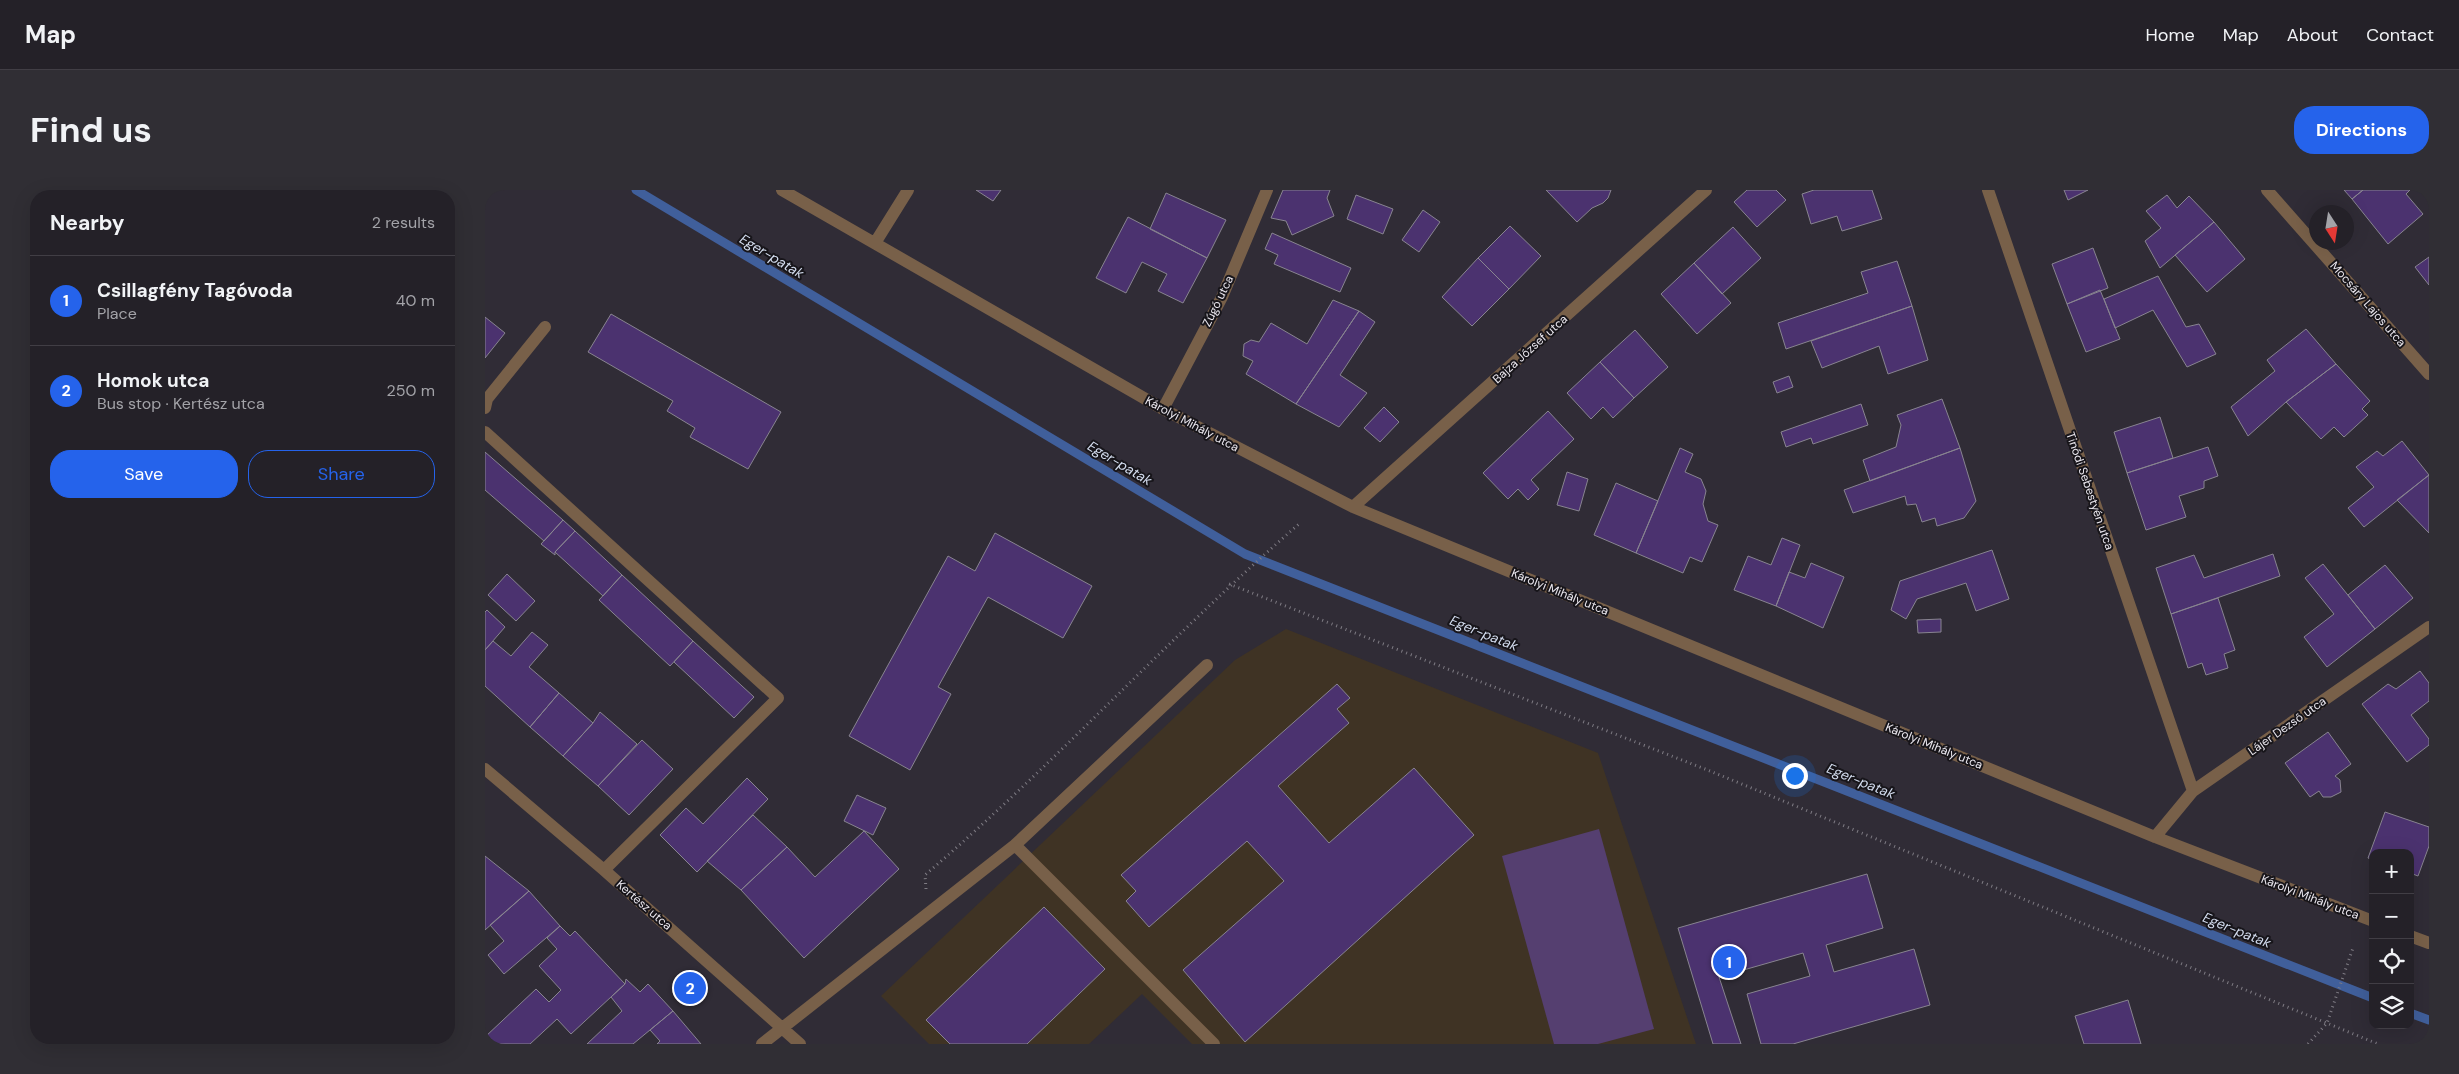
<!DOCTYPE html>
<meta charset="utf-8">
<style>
:root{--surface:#242128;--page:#302e34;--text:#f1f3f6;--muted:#a3a3a8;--line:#413e45;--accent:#2563eb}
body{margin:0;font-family:"DM Sans",sans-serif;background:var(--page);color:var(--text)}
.controls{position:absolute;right:15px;bottom:15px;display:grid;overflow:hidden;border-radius:10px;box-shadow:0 5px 20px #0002}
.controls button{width:45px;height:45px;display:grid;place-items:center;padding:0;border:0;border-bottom:1px solid var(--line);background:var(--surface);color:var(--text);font:25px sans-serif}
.compass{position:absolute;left:1824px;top:15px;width:45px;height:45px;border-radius:50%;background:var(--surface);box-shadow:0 5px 20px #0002;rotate:168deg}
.you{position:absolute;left:1309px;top:585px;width:18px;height:18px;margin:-12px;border:4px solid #fff;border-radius:50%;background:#1a73e8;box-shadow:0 0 0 8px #1a73e833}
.badge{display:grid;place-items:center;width:32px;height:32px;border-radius:50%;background:var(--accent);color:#fff;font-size:16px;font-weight:700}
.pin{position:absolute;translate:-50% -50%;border:2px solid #fff;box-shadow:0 1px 5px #0006}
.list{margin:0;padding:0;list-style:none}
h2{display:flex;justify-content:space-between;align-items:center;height:65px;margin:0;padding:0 20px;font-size:21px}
h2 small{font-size:16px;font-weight:400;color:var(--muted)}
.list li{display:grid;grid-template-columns:32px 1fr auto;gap:15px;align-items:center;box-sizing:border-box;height:90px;padding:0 20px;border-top:1px solid var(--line)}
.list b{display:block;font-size:19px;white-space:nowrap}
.list p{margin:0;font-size:16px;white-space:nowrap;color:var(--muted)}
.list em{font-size:16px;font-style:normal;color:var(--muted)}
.actions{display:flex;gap:10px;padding:15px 20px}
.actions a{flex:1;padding:11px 0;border:1px solid var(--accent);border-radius:20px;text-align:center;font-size:18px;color:var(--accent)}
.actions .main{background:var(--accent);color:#fff}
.icon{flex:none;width:28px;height:28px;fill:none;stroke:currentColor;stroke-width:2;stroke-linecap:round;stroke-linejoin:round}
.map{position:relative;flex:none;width:1944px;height:854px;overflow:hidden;border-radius:20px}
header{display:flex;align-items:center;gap:30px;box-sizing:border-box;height:70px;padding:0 25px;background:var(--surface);border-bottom:1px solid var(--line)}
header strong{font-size:24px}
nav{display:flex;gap:28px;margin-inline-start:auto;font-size:18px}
.intro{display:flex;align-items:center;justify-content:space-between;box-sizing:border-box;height:120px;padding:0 30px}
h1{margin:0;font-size:35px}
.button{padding:12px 22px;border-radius:20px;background:var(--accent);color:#fff;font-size:18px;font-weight:700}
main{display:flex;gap:30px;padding:0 30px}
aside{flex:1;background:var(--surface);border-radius:20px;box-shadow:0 5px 20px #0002}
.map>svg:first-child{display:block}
.education{fill:#3f3324}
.green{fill:#553f70}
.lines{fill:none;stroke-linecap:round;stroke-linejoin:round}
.stream{stroke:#405f9b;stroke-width:9}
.building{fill:#4b326f;stroke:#888490}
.path{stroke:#7f7c84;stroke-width:3;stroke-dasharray:1 4;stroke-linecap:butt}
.minor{stroke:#786049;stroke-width:12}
.labels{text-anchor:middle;stroke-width:4;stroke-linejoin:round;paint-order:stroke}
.street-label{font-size:12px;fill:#ebe8ef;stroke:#17151a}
.water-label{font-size:14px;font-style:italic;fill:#d3dcee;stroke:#17151a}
</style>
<header>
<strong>Map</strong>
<nav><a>Home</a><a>Map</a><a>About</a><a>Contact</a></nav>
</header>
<div class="intro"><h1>Find us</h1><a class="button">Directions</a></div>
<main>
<aside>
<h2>Nearby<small>2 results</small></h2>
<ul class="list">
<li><span class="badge">1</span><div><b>Csillagfény Tagóvoda</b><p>Place</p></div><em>40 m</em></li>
<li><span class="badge">2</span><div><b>Homok utca</b><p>Bus stop · Kertész utca</p></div><em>250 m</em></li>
</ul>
<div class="actions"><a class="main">Save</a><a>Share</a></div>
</aside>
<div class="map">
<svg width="1944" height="854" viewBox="0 0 1944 854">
<rect width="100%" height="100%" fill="#302c36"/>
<path class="education" d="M801 439 1113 563 1211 854H707L657 804 604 854H444L396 806 750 470Z"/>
<path class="green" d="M1114 639 1169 839 1113 854H1069L1017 666Z"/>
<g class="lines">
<path class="stream" d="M151 0 760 364 1888 808
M1925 823 1944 830"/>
</g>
<path class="building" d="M491 0H516L508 11Z
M798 0H845L842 8 849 26 807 45 801 31 786 28Z
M1061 0H1126L1123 8 1118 13 1107 18 1092 32Z
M1262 0H1291L1301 10 1272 37 1249 12Z
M1329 0H1387L1397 29 1357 41 1352 26 1326 34 1317 4Z
M1579 0H1603L1583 10Z
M1859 0H1878L1867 9Z
M1878 0H1925L1921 4 1938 24 1903 54 1867 9Z
M681 3 741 30 722 68 665 39Z
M871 5 908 19 898 44 862 29Z
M1682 5 1692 18 1704 6 1729 32 1675 78 1660 51 1676 38 1661 21Z
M938 20 955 32 934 62 917 50Z
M643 27 722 68 698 113 673 101 682 84 657 72 641 103 611 88Z
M1729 32 1760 69 1722 102 1690 65Z
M1025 36 1056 66 1024 99 993 68Z
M1248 37 1276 68 1237 104 1209 73Z
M787 43 866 78 855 102 789 74 793 65 780 59Z
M1608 58 1623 98 1582 114 1567 74Z
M1944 67V95L1930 77Z
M993 68 1024 99 987 136 957 107Z
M1412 71 1427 116 1301 159 1293 133 1383 103 1376 82Z
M1209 73 1246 113 1212 144 1176 104Z
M1673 86 1701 137 1714 134 1731 164 1702 177 1668 120 1630 138 1619 109Z
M1615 100 1635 149 1601 162 1582 114Z
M848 110 874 121 811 214 761 184 768 171 758 166 759 154 766 150 774 152 786 133 822 154Z
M1427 116 1443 170 1403 184 1394 156 1337 178 1326 151Z
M874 121 890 132 855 185 882 203 854 237 811 214Z
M126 124 296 222 263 279 205 247 210 238 182 221 188 211 103 162Z
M0 127 20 143 0 168Z
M1821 139 1851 174 1801 212 1763 246 1746 217 1790 181 1782 170Z
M1150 140 1183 177 1149 208 1115 172Z
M1115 172 1149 208 1128 228 1118 217 1106 229 1082 203Z
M1851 174 1885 211 1877 219 1883 225 1859 247 1849 237 1836 249 1801 212Z
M1304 186 1308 197 1292 203 1288 192Z
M1457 209 1475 258 1385 291 1378 270 1411 257 1416 235 1412 225Z
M1376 214 1383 235 1328 254 1326 248 1301 257 1296 242Z
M899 217 914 232 895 252 879 238Z
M1063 221 1089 249 1046 290 1054 299 1043 310 1033 299 1023 309 998 283Z
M1675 227 1688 268 1642 283 1629 242Z
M1917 251 1944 285 1879 337 1863 318 1889 297 1871 277 1892 261 1898 266Z
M1723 257 1733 286 1719 291V298L1694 306 1701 327 1661 340 1642 283Z
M1195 258 1208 264 1200 282 1216 289 1221 301 1218 314 1223 331 1233 335 1217 372 1205 367 1198 383 1151 363Z
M1475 258 1491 311 1479 328 1452 336 1450 328 1437 332 1431 314 1422 315 1420 306 1368 323 1359 300Z
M0 262 78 330 59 351 0 300Z
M1082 282 1103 289 1094 321 1072 315Z
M1944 285V343L1912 310Z
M1131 293 1173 311 1151 363 1109 345Z
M78 330 90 341 70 362V365L56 354Z
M90 341 137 385 118 406 70 362Z
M510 343 607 396 578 448 503 407 453 497 466 504 425 580 364 546 463 366 490 381Z
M1297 348 1315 355 1291 416 1249 400 1263 366 1286 375Z
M1507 360 1524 409 1491 421 1481 393 1432 409 1421 429 1406 420 1415 391Z
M1788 364 1795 386 1686 424 1671 378 1709 365 1719 388Z
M1326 373 1359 387 1338 438 1291 416 1304 382 1320 388Z
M1838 374 1890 439 1842 477 1819 447 1849 424 1820 388Z
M1900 375 1928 408 1890 439 1863 405Z
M22 384 50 411 31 431 3 405Z
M137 385 208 451 185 476 114 410Z
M1733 408 1750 460 1739 464 1743 478 1721 485 1717 473 1703 478 1686 424Z
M2 420 20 437 0 460V422Z
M1456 429V442L1433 443 1432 430Z
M47 442 63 455 44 477 74 503 45 537 0 496V460L8 451 26 466Z
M208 451 269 507 249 528 189 472Z
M1935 481 1944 493V511L1926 525 1944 549V555L1922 572 1877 514 1903 494 1911 499Z
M852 494 865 508 852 519 864 533 793 596 844 653 929 578 989 645 760 852 698 780 799 691 762 651 664 737 641 711 651 701 636 685Z
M74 503 108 533 78 566 45 537Z
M115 522 152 554 113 596 78 566 108 533Z
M1843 542 1866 574 1850 586 1855 590 1856 602 1846 607H1838L1834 601 1825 607 1800 573Z
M157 550 188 579 144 625 113 596Z
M262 588 283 609 212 682 175 645 201 618 218 634Z
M372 605 401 618 388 645 359 631Z
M1900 622 1944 637V656L1933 686 1925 683V663H1888V670L1883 668Z
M268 625 302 657 256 700 222 671Z
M379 641 414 679 319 768 256 700 302 657 330 687Z
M0 666 44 701 0 740Z
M1382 684 1398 738 1341 755 1349 782 1429 759 1445 815 1308 854H1276L1262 804 1325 786 1318 763 1234 787 1256 854H1228L1193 738Z
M44 701 75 736 19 784 3 765 19 751 5 735Z
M559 717 620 779 542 854H465L441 830Z
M75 736 85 746 90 741 140 794 86 844 72 829 45 854H0V847L51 799 64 812 76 800 54 776 72 759 62 748Z
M141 789 155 802 163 794 188 821 148 854H102L137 821 126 807 140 794Z
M1643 810 1656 854H1599L1590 826Z
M188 821 216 854H172L175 851 165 840Z"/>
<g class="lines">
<path class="path" d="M744 394 1220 579 1893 854
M441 699 440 685C570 574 685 446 814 334
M1823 854 1842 833 1868 758"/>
<path class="minor" d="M297 0 678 219 868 317 1670 647 1888 731
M1503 0 1708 601
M1782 0 1944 184
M390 53 423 0
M0 218 2 209 60 137
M678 219 737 107 782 0
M0 242 293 508 119 680
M868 317 1221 0
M0 579 119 680 315 854
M1670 647 1708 601 1944 437
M530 655 729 854
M1925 746 1944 753
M277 854 530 655 722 475"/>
</g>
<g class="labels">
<g class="street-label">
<text transform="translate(733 111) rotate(-64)" y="4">Zúgó utca</text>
<text transform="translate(1883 114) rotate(49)" y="4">Mocsáry Lajos utca</text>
<text transform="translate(1045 159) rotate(-42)" y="4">Bajza József utca</text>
<text transform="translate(707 234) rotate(28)" y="4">Károlyi Mihály utca</text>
<text transform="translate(1605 301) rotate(71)" y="4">Tinódi Sebestyén utca</text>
<text transform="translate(1075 402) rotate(22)" y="4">Károlyi Mihály utca</text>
<text transform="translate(1802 536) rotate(-35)" y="4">Lájer Dezső utca</text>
<text transform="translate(1449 556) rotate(22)" y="4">Károlyi Mihály utca</text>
<text transform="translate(1825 707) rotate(21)" y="4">Károlyi Mihály utca</text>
<text transform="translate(159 715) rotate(41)" y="4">Kertész utca</text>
</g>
<g class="water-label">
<text transform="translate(287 66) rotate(31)" y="5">Eger-patak</text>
<text transform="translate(635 273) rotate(31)" y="5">Eger-patak</text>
<text transform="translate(999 443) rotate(22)" y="5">Eger-patak</text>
<text transform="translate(1376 591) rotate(22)" y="5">Eger-patak</text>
<text transform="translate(1752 740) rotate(22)" y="5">Eger-patak</text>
</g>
</g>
</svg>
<div class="controls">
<button>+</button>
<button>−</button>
<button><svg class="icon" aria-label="locate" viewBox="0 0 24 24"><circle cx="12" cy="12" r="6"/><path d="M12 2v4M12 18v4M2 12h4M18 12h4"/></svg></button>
<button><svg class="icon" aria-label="layers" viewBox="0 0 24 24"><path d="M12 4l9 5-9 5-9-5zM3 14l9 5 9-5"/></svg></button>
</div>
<svg class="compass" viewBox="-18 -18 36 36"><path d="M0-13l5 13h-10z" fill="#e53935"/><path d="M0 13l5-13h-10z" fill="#a3a3a8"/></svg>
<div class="you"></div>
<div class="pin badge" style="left:1244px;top:772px">1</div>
<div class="pin badge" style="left:205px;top:798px">2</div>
</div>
</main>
